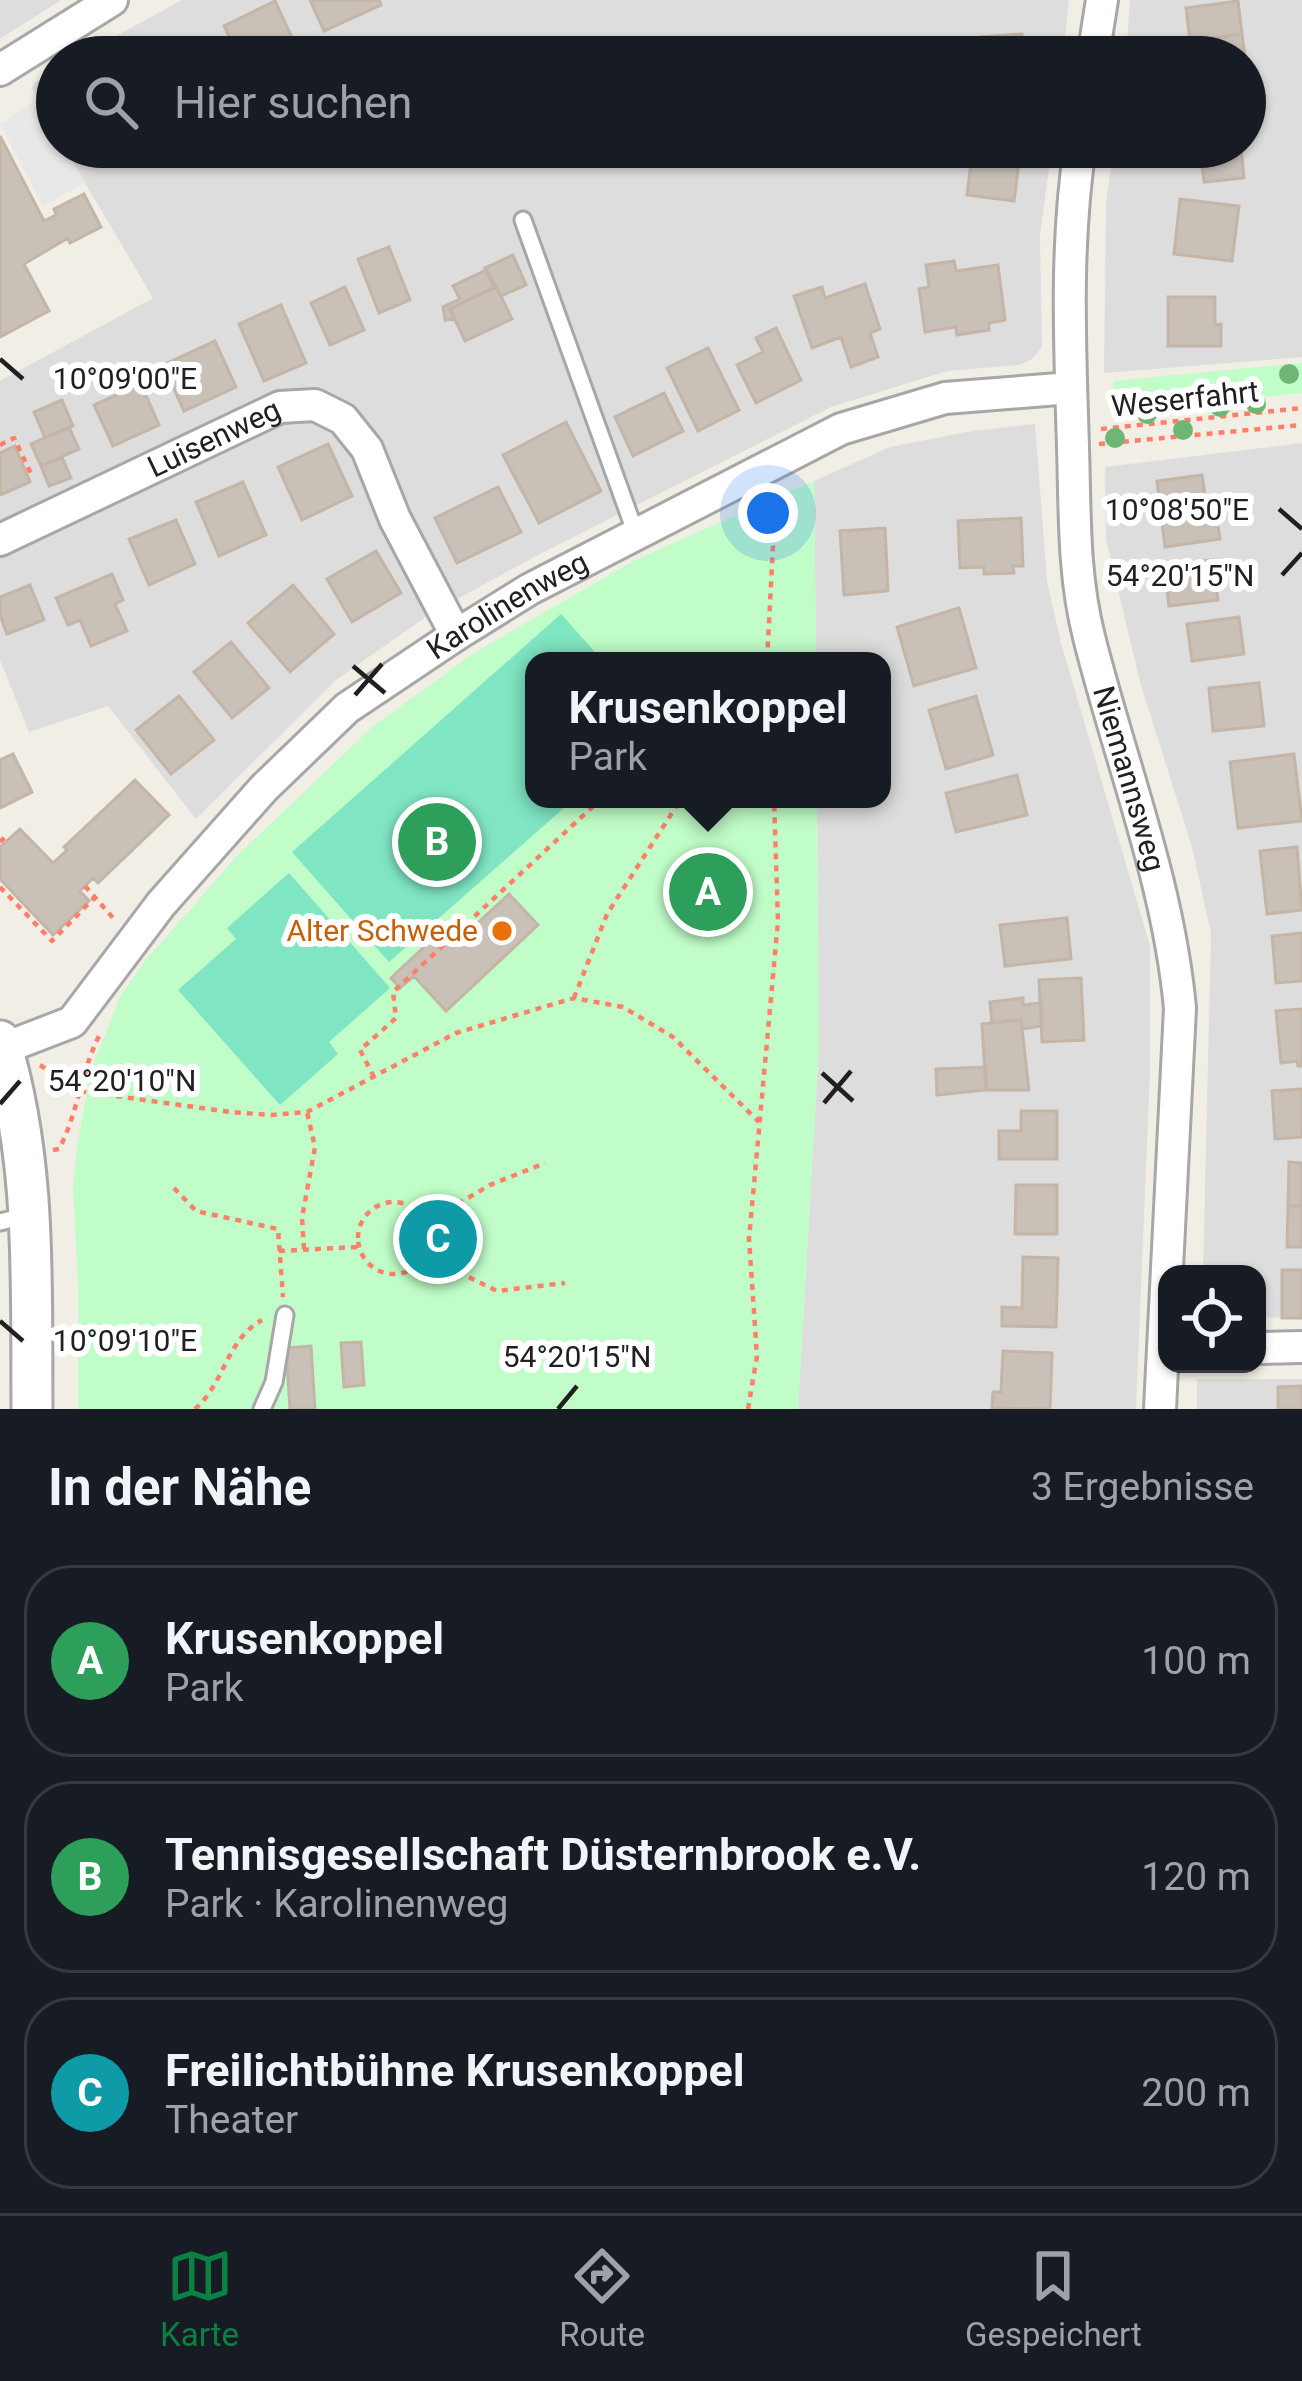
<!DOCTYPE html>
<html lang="de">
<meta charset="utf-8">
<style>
:root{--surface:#171b24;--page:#20242c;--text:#f1f3f6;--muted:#9ea1a6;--line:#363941;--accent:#0b8043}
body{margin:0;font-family:Roboto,sans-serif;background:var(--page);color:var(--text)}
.controls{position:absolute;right:36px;bottom:36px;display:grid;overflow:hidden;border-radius:24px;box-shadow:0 3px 9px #0004}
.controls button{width:108px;height:108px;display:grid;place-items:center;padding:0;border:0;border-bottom:3px solid var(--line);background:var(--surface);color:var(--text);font:60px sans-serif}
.you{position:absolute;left:768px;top:513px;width:42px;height:42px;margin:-30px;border:9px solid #fff;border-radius:50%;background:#1a73e8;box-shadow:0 0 0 18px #1a73e833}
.badge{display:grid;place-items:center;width:78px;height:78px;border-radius:50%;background:var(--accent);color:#fff;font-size:39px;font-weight:700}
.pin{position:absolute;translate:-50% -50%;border:6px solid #fff;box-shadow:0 3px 12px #0006}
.popup{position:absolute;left:525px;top:652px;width:366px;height:156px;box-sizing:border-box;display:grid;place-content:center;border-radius:24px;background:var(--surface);filter:drop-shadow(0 3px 9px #0005);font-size:39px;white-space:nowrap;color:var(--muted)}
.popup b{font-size:45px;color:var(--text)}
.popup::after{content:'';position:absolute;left:50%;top:100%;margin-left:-24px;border:24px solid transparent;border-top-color:var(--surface)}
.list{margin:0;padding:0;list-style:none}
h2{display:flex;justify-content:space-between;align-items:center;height:156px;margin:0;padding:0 48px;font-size:51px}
h2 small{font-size:39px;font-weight:400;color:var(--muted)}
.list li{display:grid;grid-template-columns:78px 1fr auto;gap:36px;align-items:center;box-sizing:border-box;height:192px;margin:0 24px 24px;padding:0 24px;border:3px solid var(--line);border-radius:48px}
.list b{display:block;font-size:45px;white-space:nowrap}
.list p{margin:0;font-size:39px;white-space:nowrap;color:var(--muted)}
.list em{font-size:39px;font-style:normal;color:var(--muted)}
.icon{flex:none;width:66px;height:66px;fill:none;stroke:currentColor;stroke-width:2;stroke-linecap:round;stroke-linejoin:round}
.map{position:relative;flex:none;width:1302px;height:1409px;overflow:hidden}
.search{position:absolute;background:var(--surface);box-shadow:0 3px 9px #0004;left:36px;right:36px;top:36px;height:132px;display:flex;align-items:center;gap:30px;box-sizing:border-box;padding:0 42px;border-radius:66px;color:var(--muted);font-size:45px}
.sheet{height:804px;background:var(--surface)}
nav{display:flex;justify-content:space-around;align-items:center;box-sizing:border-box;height:168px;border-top:3px solid var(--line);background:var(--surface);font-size:33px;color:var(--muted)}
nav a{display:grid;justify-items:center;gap:6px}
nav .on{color:var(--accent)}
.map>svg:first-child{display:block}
.residential{fill:#dedddd}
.park{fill:#c0fdc8}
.pitch{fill:#7fe5c2}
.parking{fill:#e8e8e8}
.building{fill:#c9c0b8;stroke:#c4b5a7;stroke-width:3}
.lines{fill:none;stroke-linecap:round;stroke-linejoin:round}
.service-casing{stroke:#a7a7a7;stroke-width:21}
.minor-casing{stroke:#a7a7a7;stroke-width:36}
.tertiary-casing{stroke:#a7a7a7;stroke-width:45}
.path{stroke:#ff7f68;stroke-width:4.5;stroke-dasharray:6 6;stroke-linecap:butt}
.service{stroke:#fff;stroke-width:15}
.minor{stroke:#fff;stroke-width:30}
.tertiary{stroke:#fff;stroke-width:39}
.tree{fill:#6fb573}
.ticks{fill:none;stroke:#202020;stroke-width:4.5}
.food-dot{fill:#e8710a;stroke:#fff;stroke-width:4.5}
.labels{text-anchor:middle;stroke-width:12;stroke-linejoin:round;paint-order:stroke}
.street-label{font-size:30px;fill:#202020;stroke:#fff}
.food-label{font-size:30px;fill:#c56008;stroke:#fff;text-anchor:end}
.ticks-label{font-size:30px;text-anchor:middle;fill:#202020;stroke:#fff;stroke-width:12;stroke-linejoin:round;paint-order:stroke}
</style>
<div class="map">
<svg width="1302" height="1409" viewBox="0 0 1302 1409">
<rect width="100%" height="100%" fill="#f1eee5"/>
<path class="residential" d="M0 0H61L0 39Z
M182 0H1069L1063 57H78Z
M1130 0H1302V357L1104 373 1106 202 1114 147H1245V57H1126Z
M57 69V135L32 88 35 82Z
M64 147H1052L1040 235 1042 347 1032 359 1019 365 947 371 831 407 538 555 430 614 336 680 196 819 108 706 29 732 0 660V381L153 298Z
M1035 424 1047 581 1061 643 1150 946V1071L1136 1409H798L819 1045 817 799H882V661H816L814 481 890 447 972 431Z
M1302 443V1318L1257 1317V1274H1203L1211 933 1192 847 1140 682 1106 539 1105 467Z
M1197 1379H1302V1409H1197Z"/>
<path class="park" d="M1302 363V393L1115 411 1113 381Z
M814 481 816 661H534V799H817L819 1045 798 1409H78V1284L73 1185 78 1139 92 1067 121 995 146 960 235 858 372 727 474 653 635 560Z"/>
<path class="pitch" d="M561 614 603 661H534V799H574L389 962 292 852Z
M289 873 390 988 329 1042 338 1054 280 1105 178 990 236 939 227 928Z"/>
<path class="parking" d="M37 100 57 135V147H64L85 182 43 206 0 124Z"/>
<path class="building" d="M310 0H379L381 5 324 31Z
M275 1 301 57H239L224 26Z
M1238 1 1242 34 1190 41 1186 8Z
M1022 34 1024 57H983L981 37Z
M1242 34 1245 57H1192L1190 41Z
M0 136 44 221 56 215 54 209 84 194 101 227 70 243 68 238 24 264 49 311 0 337Z
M973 147H1021L1014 201 967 195Z
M1200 147H1241L1244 178 1204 182Z
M1180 199 1239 206 1232 261 1174 254Z
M389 247 410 300 379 313 358 259Z
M513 255 526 285 501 296 485 268Z
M954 261 956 271 998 265 1005 320 989 323V330L957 335 956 327 925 332 919 289 929 287 926 265Z
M486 270 494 288 450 309 454 319 445 320 443 307 460 299 453 286Z
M865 284 880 329 870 333 878 357 851 367 841 337 812 348 794 296 822 287 825 298Z
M496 286 512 319 465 341 450 309Z
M345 287 364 330 330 345 311 303Z
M1168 297H1215V325L1221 324V346H1168Z
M281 305 306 363 264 381 239 324Z
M776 328 801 380 756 403 737 365 763 352 756 338Z
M215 341 236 387 184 411 163 365Z
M708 348 739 410 698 431 667 368Z
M141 384 159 425 113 446 94 405Z
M664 393 683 431 633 456 615 417Z
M62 400 73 426 45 438 34 412Z
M566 422 601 491 539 523 503 455Z
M69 427 79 449 41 466 31 444Z
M328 444 352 496 302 520 278 467Z
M15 446 30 482 0 495V453Z
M62 457 71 478 49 486 41 466Z
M1202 475 1206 502 1214 501 1220 539 1165 547 1157 481Z
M243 482 266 535 219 556 196 502Z
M498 487 521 532 457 563 435 518Z
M1021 518 1023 566H1013L1014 573 984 574V567L960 568 958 521Z
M176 520 195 564 149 585 129 539Z
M885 528 888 591 844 595 840 531Z
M376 551 401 593 352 622 327 579Z
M1213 560 1218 600 1169 606 1164 565Z
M112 574 123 600 115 604 127 631 91 646 80 620 68 625 56 598Z
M30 585 44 620 7 634 0 615V597Z
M293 585 334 634 290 672 248 623Z
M959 608 976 668 914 686 897 627Z
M1239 617 1244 654 1192 661 1187 624Z
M231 642 269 688 232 718 194 672Z
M1259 683 1264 726 1213 731 1209 688Z
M179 696 214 740 171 774 136 730Z
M976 696 993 755 946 769 929 710Z
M13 754 32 792 0 808V760Z
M1294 754 1302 821 1238 828 1230 762Z
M1017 775 1027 815 956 832 946 793Z
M135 780 169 815 98 883 93 878 80 891 89 901 53 935 0 879V847L20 829 53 863 67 850 64 847Z
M1297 847 1302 910 1267 914 1260 851Z
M509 894 538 925 446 1011 414 976 400 988 391 978 440 932 446 939 463 923 470 930Z
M1067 918 1071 959 1005 966 1000 925Z
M1302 933V981L1276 983 1272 936Z
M1081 978 1084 1040 1042 1042 1039 980Z
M1023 998V1005L1041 1003 1042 1026 1022 1029 1021 1020 992 1023 990 1002Z
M1302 1009V1066H1298L1297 1061 1281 1063 1276 1011Z
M1021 1020 1029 1090H986L982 1024Z
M986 1067V1090L937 1095 936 1069Z
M1302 1089V1137L1275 1139 1272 1091Z
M1021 1111H1057V1159H999V1131H1021Z
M1289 1162 1302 1163V1206H1288Z
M1016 1185H1057V1234H1015Z
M1288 1206H1302V1247H1287Z
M1023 1257 1058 1258 1056 1327 1002 1326V1307L1022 1308Z
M1282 1270H1302V1318H1282Z
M361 1342 364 1385 344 1387 341 1343Z
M311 1346 315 1409H290L286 1348Z
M1003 1351 1052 1353 1050 1409 992 1408 993 1392H1001Z
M1302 1386V1409H1278V1387Z"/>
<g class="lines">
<defs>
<path id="service" d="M523 220 636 534
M0 1222 28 1215
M262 1409 274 1382 285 1315"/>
<g id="minor">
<path d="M1093 57 1102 0"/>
<path d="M0 70 112 0"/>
<path id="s1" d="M1080 147C1065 247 1070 346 1073 447 1075 512 1073 574 1089 637 1120 761 1168 880 1180 1008L1160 1409"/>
<path id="s2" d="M0 540 280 407 315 405 343 419 367 449 395 519 456 635"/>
<path id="s3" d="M2 1049 72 1022 161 904 264 788 347 708 456 635 530 589 841 429 945 398 1071 388"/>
<path d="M1257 1348 1302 1347"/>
</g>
<path id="tertiary" d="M0 1041C37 1161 31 1285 32 1409"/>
</defs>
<use href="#service" class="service-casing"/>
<use href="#minor" class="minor-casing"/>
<use href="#tertiary" class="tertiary-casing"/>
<path class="path" d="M1101 429 1302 408
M1099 444 1302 425
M0 445 14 438 33 478
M766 498 773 546 767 661
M0 842 6 836 9 839
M85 886 113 918
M0 887 52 941 95 897
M574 998 607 914 681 799
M40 1065 80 1091 230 1112 272 1115 307 1112 456 1033 574 998 623 1007 673 1037 759 1122
M374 1077 360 1050 396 1018 393 992 601 799
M53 1150 59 1149C78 1113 81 1072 99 1036
M174 1188 196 1211 278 1229 283 1297
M358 1238a36 36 0 1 1 72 0a36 36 0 1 1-72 0Z
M427 1222 490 1185 545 1163
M304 1249 302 1218 315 1147 307 1112
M279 1251 357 1247
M426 1256 497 1291 565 1283
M195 1409C225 1383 226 1340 262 1320
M748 1409 757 1356 749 1239 778 921 774 799"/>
<use href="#service" class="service"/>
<use href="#minor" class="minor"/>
<use href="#tertiary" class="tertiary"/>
</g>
<g class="tree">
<circle cx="1289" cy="374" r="10"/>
<circle cx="1256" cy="404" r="10"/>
<circle cx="1220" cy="407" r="10"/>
<circle cx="1147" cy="414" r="10"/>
<circle cx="1183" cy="430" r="10"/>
<circle cx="1115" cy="438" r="10"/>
</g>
<path class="ticks" d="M0 359 23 379M1279 509 1302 529M1282 575 1302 553M353 666 385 693M355 695 382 664M822 1073 853 1101M824 1103 851 1071M0 1104 20 1081M0 1321 23 1341M558 1409 577 1386"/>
<circle class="food-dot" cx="502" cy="931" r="12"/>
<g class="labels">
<g class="street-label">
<text transform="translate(1185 399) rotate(-6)" y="10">Weserfahrt</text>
<text dy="10" stroke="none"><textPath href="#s2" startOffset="237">Luisenweg</textPath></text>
<text dy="10" stroke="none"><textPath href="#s3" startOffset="684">Karolinenweg</textPath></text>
<text dy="10" stroke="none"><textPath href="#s1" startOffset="639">Niemannsweg</textPath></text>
</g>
<g class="food-label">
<text x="478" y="941">Alter Schwede</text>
</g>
</g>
<g class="ticks-label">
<text x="125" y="389">10°09'00"E</text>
<text x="1177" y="520">10°08'50"E</text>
<text x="1180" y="586">54°20'15"N</text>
<text x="122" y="1091">54°20'10"N</text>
<text x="125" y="1351">10°09'10"E</text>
<text x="577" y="1367">54°20'15"N</text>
</g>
</svg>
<div class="controls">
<button><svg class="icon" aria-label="locate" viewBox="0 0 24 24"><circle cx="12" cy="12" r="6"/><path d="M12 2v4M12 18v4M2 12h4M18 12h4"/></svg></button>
</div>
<div class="you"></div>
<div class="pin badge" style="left:708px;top:892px;background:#2e9e5b">A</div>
<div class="popup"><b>Krusenkoppel</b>Park</div>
<div class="pin badge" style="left:437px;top:842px;background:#2e9e5b">B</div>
<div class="pin badge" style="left:438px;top:1239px;background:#0f9aa8">C</div>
<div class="search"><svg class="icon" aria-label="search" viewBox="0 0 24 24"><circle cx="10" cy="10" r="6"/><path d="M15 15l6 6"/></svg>Hier suchen</div>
</div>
<section class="sheet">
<h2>In der Nähe<small>3 Ergebnisse</small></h2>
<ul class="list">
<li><span class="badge" style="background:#2e9e5b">A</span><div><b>Krusenkoppel</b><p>Park</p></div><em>100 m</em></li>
<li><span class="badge" style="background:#2e9e5b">B</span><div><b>Tennisgesellschaft Düsternbrook e.V.</b><p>Park · Karolinenweg</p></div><em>120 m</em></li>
<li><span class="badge" style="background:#0f9aa8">C</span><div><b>Freilichtbühne Krusenkoppel</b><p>Theater</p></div><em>200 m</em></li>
</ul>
</section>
<nav>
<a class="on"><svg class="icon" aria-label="map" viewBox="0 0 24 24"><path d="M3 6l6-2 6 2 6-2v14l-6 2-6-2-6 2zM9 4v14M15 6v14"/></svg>Karte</a>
<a><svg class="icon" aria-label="directions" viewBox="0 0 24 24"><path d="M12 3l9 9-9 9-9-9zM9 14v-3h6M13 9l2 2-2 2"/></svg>Route</a>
<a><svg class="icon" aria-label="saved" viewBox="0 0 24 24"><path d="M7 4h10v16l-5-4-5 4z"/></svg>Gespeichert</a>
</nav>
